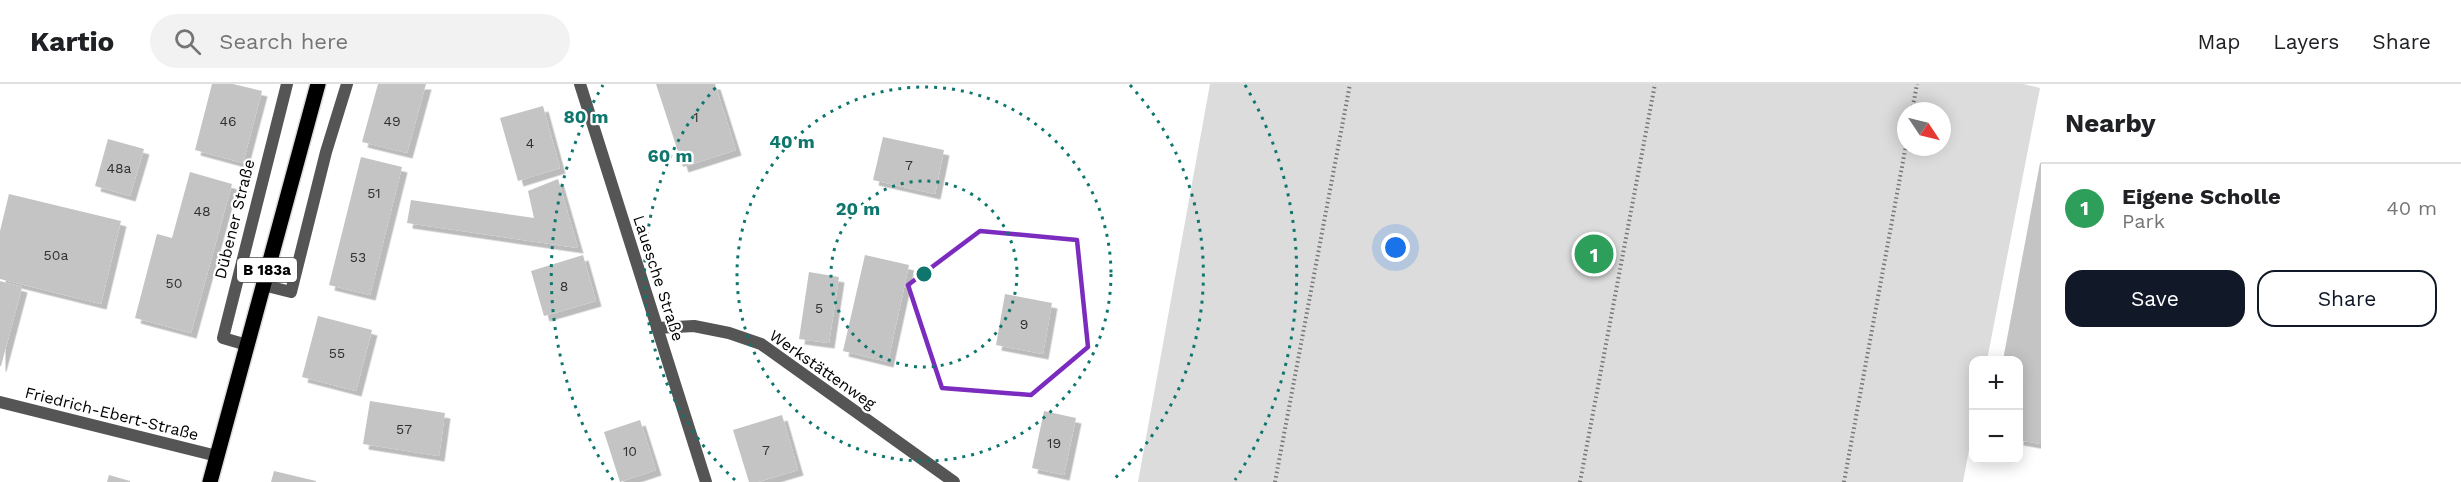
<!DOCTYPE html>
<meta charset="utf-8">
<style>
:root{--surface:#fff;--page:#f2f2f2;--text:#202124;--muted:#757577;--line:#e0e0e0;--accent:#111827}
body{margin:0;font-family:"Work Sans",sans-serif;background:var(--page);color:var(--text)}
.controls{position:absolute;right:18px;bottom:18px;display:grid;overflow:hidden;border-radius:12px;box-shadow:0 3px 15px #0003}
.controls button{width:54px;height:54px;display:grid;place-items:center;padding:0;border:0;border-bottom:2px solid var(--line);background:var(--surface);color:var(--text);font:30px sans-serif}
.compass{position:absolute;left:1897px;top:18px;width:54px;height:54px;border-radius:50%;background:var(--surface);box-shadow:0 3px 15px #0003;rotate:125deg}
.you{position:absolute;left:1396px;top:164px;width:21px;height:21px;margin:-15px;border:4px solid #fff;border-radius:50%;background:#1a73e8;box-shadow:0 0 0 9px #1a73e833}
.badge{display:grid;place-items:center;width:39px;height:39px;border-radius:50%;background:var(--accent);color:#fff;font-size:20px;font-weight:700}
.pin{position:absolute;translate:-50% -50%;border:3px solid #fff;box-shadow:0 2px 6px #0006}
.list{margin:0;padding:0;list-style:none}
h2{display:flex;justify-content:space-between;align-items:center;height:78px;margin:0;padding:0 24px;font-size:26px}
h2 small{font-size:20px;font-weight:400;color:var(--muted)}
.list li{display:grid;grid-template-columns:39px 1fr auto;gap:18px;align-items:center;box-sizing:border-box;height:90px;padding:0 24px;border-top:2px solid var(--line)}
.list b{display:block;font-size:22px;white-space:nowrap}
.list p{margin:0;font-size:20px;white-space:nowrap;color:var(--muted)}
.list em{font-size:20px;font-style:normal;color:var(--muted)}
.actions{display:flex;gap:12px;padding:18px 24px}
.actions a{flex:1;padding:14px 0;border:2px solid var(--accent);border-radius:18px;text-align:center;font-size:21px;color:var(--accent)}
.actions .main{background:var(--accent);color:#fff}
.icon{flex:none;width:33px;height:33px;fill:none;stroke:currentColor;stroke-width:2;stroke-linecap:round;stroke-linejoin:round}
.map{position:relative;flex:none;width:2041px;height:398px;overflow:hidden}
header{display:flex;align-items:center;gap:36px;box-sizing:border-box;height:84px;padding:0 30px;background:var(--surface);border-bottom:2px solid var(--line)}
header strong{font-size:28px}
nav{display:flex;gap:33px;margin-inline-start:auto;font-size:21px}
.search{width:420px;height:54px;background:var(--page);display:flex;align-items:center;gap:15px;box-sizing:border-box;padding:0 21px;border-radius:33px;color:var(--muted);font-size:22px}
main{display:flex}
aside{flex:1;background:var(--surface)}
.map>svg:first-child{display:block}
.green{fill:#dcdcdc;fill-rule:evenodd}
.building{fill:#c4c4c4;filter:url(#shadow)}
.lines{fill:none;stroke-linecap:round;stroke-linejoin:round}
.primary-casing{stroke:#dbdbdb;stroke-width:18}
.path{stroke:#777;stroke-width:4;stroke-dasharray:1.5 3;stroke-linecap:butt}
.service{stroke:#555;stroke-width:12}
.minor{stroke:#555;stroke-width:12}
.tertiary{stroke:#555;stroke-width:12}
.primary{stroke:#000;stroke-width:15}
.marked{fill:none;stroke:#7b2cbf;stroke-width:4.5;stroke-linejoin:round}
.ring{fill:none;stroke:#0f766e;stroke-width:3;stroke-dasharray:3 6}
.labels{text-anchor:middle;stroke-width:4.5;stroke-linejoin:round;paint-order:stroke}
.number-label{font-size:14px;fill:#313131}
.shield{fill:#fff;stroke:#4c4c4c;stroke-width:1.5}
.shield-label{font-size:15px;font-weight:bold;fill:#000}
.street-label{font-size:16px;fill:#000;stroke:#fff}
.centre{fill:#0f766e;stroke:#fff;stroke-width:3}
.ring-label{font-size:18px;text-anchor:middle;font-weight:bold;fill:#0f766e;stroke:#fff;stroke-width:4.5;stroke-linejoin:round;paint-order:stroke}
</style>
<header>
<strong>Kartio</strong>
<div class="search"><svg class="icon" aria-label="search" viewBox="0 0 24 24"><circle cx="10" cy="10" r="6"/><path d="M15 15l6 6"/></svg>Search here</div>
<nav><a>Map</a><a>Layers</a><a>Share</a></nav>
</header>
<main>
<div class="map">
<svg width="2041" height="398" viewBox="0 0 2041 398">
<defs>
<filter id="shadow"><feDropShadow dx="5.5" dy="5.5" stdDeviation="0" flood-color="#0004"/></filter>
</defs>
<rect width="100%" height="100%" fill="#fff"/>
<path class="green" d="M1210 0H2023L2040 4 1987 276H1974L1973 345 1963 398H1138ZM1906 27H1942V63H1906Z"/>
<path class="building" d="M212 0H233L262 7 243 79 195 66Z
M378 0H426L407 69 362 58Z
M656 0H715L736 66 683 83Z
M543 22 560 84 518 97 500 34Z
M883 53 944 66 935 110 873 96Z
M108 55 144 65 130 112 95 102Z
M361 73 402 83 370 211 329 201Z
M2040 79H2041V360L2018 356V276H2003Z
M190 88 232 100 191 249 135 234 157 150 172 154Z
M558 95 578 164 407 139 411 116 534 134 528 107Z
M9 110 121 137 101 220 0 195V147Z
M583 171 596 217 544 232 531 187Z
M865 171 909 181 888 278 843 267Z
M809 188 839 193 829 259 799 255Z
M0 197 22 203 1 282H0Z
M1005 210 1052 219 1043 270 996 261Z
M318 232 372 246 356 307 302 293Z
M370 317 445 329 439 372 363 360Z
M1044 327 1076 334 1064 391 1032 384Z
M782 331 798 386 758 398H749L733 346Z
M640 336 656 386 620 398 604 348Z
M274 387 316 397V398H271Z
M109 391 130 397V398H107Z"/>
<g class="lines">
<defs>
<path id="primary" d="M210 398 318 0"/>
</defs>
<use href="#primary" class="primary-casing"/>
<path class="path" d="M1912 27 1917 0
M1275 398 1350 0
M1580 398 1655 0
M1844 398 1906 61"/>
<path class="service" d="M263 201 291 208 326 68 347 0"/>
<path class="minor" d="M657 244 694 242 729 249 761 260 954 398
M247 261 223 254 287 0
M0 318 217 372"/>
<path class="tertiary" d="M580 0 706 398"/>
<use href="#primary" class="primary"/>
</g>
<path class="marked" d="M980 147 1077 156 1088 263 1031 311 942 304 908 201Z"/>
<g class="ring">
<circle cx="924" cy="190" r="93"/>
<circle cx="924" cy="190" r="187"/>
<path d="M735 396A280 280 0 0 1 718 1M1130 1A280 280 0 0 1 1113 396"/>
<path d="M613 396A373 373 0 0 1 603 1M1245 1A373 373 0 0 1 1235 396"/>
</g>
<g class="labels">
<g class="number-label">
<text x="696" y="38">1</text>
<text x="228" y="42">46</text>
<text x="392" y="42">49</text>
<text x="530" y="64">4</text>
<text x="909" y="86">7</text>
<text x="119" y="89">48a</text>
<text x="374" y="114">51</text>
<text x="202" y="132">48</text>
<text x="56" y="176">50a</text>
<text x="358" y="178">53</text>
<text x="174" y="204">50</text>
<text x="564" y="207">8</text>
<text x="819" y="229">5</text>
<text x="1024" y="245">9</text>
<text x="337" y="274">55</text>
<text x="404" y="350">57</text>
<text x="1054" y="364">19</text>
<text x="766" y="371">7</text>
<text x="630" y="372">10</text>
</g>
<rect class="shield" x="237" y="174" width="60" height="24" rx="4.5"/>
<g class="shield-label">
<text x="267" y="191">B 183a</text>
</g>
<g class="street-label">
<text transform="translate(234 135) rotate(-76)" y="6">Dübener Straße</text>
<text transform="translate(659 194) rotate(72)" y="6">Lauesche Straße</text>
<text transform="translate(823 285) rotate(35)" y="6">Werkstättenweg</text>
<text transform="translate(112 329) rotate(14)" y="6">Friedrich-Ebert-Straße</text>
</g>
</g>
<circle cx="924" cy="190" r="9" class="centre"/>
<g class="ring-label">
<text x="586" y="39">80 m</text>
<text x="792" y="64">40 m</text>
<text x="670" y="78">60 m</text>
<text x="858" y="131">20 m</text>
</g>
</svg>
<div class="controls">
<button>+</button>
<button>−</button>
</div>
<svg class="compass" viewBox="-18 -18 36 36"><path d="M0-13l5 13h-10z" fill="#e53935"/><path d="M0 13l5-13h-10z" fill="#757577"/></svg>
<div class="you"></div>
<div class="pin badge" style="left:1594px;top:170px;background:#2e9e5b">1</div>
</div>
<aside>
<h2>Nearby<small></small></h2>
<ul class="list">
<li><span class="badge" style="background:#2e9e5b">1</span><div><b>Eigene Scholle</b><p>Park</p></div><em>40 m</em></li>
</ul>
<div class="actions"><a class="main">Save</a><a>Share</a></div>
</aside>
</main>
